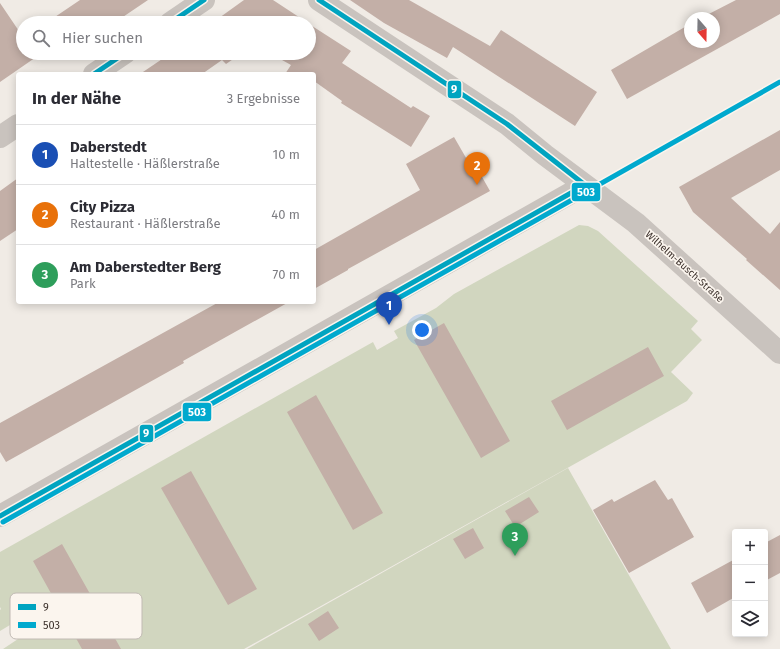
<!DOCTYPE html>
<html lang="de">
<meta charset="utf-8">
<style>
:root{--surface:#fff;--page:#f7f7f7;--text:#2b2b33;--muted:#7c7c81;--line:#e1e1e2;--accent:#7a716c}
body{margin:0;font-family:"Fira Sans",sans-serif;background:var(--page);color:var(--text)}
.controls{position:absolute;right:12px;bottom:12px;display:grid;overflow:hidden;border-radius:4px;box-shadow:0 2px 10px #0003}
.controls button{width:36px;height:36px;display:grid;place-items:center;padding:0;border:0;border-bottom:1px solid var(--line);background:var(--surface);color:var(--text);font:20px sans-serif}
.compass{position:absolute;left:684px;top:12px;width:36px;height:36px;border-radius:50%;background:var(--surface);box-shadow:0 2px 10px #0003;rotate:160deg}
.you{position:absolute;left:422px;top:330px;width:14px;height:14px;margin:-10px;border:3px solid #fff;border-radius:50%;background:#1a73e8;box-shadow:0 0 0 6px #1a73e833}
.badge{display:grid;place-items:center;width:26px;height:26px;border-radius:50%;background:var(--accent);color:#fff;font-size:13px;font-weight:700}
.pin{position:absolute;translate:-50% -33px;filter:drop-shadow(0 1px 2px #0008)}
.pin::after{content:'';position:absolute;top:21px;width:14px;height:12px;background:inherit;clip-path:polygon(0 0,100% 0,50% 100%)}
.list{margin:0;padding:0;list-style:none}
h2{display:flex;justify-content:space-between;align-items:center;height:52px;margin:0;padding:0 16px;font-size:17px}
h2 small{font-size:13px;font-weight:400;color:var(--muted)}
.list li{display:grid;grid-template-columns:26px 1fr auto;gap:12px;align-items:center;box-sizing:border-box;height:60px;padding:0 16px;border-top:1px solid var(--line)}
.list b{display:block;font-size:15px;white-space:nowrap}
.list p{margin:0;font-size:13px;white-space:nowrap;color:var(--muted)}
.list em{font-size:13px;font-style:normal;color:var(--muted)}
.icon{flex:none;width:22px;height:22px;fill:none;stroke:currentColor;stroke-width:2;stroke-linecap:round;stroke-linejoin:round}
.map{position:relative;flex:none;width:780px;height:649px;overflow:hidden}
.search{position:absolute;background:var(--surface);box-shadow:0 2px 10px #0003;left:16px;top:16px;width:300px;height:44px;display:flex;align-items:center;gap:10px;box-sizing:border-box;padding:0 14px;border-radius:22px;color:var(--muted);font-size:15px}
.panel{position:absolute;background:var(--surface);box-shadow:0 2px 10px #0003;left:16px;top:72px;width:300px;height:232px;border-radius:4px}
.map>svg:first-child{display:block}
.green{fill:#d1d6bf}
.building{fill:#c3afa7}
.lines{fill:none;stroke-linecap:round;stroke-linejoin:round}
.minor{stroke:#c9c3be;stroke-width:22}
.bus-1-casing{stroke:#fbf5ee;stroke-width:8}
.bus-2-casing{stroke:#fbf5ee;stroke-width:8}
.bus-1{stroke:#00a4c0;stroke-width:5}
.bus-2{stroke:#00a9ce;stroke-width:5}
.labels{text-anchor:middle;stroke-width:3.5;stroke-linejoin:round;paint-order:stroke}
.street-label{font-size:10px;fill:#3b302b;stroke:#fbf5ee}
.key{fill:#fbf5ee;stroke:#c1bab4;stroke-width:1}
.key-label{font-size:11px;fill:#3b302b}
.line-badge{stroke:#fbf5ee;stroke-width:1.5}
.badge-label{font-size:11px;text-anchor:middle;font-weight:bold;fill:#fff}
</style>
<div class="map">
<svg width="780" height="649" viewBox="0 0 780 649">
<rect width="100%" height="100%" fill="#f0ebe5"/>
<path class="green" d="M579 225 588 226 598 231 698 321 691 329 702 340 671 372 693 393 687 401 244 649H3L18 639 10 625 0 631V610L1 609 0 607V552L373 342 377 350 398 338 394 331 436 308 454 294Z
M568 468 671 649H247Z"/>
<path class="building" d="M80 0H148L114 23H46Z
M244 0H273L308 23H212Z
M350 0H409L490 46 501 30 597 92 575 126 453 47 447 58 384 23Z
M736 0H780V14L627 99 611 70 690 24V42H714V18H701Z
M0 3 23 37V53H42L0 82Z
M309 24 351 51 342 63 411 108 413 106 430 116 411 147 341 103 342 101 314 81V74H285L291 65 282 60 284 57 278 53H309Z
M171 53H242L226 64 222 60 202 74H140Z
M780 130V170L731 198 770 234 780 222V290L746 260 747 259 693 212 679 187Z
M454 137 469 163 473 161 490 191 348 269V270L314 289V250L420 190 406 164Z
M18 178V229L0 241V191Z
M219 302H289L183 361 184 363 6 462 0 452V423Z
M444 323 510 441 481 458 414 340Z
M648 347 664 376 567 430 551 401Z
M316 395 383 513 353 530 287 412Z
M191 471 257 589 228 605 161 488Z
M655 480 668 500 672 498 694 537 629 573 593 510 612 499 614 502Z
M529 497 539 512 515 527 505 511Z
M473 528 484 548 465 559 453 539Z
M780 535V573L765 581V543Z
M62 544 121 649H82L33 561Z
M735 559V597L707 613 691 583Z
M328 611 339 628 319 641 308 624Z"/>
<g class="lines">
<path class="minor" d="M319 0 507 124 545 155 636 223 780 353
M170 23 204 0
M94 74 125 53
M0 137 18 125
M0 516 585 185"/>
<defs>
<path id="bus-1" d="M319 0 507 124 585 185
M170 23 204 0
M94 74 125 53
M0 516 585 185"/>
<path id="bus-2" d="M3 522 780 82"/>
</defs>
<use href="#bus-1" class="bus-1-casing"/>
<use href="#bus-2" class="bus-2-casing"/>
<use href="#bus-1" class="bus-1"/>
<use href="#bus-2" class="bus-2"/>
</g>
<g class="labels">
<g class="street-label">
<text transform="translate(685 266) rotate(42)" y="4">Wilhelm-Busch-Straße</text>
</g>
</g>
<rect x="10" y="593" width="132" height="46" rx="6" class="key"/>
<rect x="18" y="604" width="18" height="6" fill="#00a4c0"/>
<rect x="18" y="622" width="18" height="6" fill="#00a9ce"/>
<g class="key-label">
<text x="43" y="611">9</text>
<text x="43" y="629">503</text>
</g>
<g class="line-badge">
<rect x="447" y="80" width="15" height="19" rx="4" fill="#00a4c0"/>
<rect x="571" y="182" width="30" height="20" rx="4" fill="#00a9ce"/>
<rect x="182" y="402" width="30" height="20" rx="4" fill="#00a9ce"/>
<rect x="139" y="424" width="15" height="19" rx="4" fill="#00a4c0"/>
</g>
<g class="badge-label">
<text x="454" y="93">9</text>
<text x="586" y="196">503</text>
<text x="197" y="416">503</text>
<text x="146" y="437">9</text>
</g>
</svg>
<div class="controls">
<button>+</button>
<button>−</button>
<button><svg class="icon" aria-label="layers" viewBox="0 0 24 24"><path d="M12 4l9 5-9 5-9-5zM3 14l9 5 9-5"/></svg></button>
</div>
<svg class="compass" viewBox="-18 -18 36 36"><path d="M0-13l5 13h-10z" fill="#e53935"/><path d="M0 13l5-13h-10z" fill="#7c7c81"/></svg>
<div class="you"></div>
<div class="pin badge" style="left:389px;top:325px;background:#1a4fb4">1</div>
<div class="pin badge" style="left:477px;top:185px;background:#e8710a">2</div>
<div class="pin badge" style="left:515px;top:556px;background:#2e9e5b">3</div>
<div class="search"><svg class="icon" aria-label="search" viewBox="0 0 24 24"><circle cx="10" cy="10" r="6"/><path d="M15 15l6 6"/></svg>Hier suchen</div>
<section class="panel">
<h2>In der Nähe<small>3 Ergebnisse</small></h2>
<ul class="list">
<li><span class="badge" style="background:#1a4fb4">1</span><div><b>Daberstedt</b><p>Haltestelle · Häßlerstraße</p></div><em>10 m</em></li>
<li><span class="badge" style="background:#e8710a">2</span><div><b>City Pizza</b><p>Restaurant · Häßlerstraße</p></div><em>40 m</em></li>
<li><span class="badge" style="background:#2e9e5b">3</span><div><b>Am Daberstedter Berg</b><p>Park</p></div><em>70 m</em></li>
</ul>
</section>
</div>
